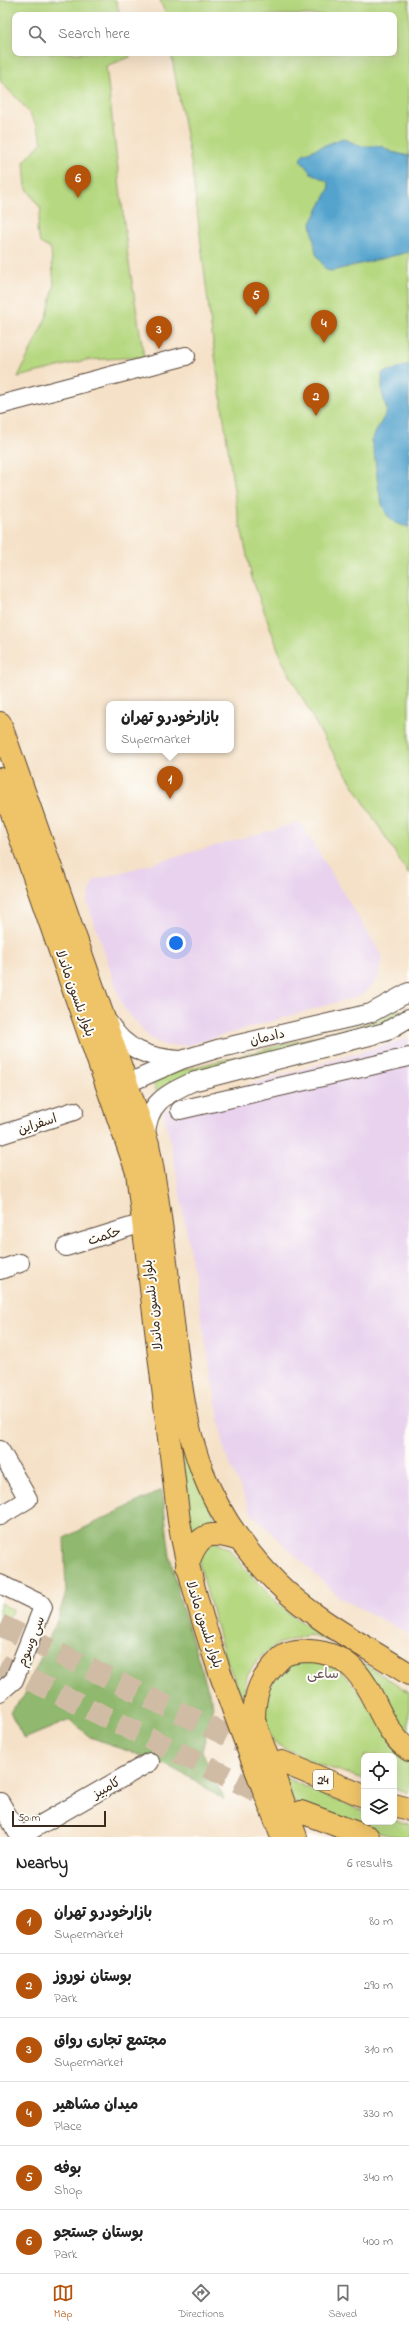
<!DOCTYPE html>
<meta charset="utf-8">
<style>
:root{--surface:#fff;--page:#f6f6f6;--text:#222;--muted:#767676;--line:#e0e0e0;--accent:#b45309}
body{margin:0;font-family:"Indie Flower","Playpen Sans Arabic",sans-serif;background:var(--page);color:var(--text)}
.controls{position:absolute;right:12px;bottom:12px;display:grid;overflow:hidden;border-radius:8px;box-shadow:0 4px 16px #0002}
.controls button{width:36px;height:36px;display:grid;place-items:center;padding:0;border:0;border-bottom:1px solid var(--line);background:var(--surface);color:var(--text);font:20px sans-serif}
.scale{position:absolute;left:12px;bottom:10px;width:94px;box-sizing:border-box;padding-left:4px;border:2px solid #3b2a1e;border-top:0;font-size:11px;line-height:14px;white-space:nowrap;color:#3b2a1e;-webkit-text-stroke:3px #fdfcf7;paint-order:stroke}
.you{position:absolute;left:176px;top:943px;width:14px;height:14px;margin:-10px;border:3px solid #fff;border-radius:50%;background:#1a73e8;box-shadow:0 0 0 6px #1a73e833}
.badge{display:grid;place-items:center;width:26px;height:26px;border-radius:50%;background:var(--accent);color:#fff;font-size:13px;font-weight:700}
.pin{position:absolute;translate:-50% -33px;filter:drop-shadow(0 1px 2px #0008)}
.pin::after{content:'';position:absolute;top:21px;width:14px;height:12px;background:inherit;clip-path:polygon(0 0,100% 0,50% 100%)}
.popup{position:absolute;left:106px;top:701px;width:128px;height:52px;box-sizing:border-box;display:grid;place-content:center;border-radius:8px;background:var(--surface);filter:drop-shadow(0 1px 3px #0005);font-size:13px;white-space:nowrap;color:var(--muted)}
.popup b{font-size:15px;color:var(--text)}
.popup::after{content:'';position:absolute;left:50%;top:100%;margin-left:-8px;border:8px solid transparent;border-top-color:var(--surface)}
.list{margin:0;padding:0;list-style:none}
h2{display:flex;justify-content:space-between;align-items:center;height:52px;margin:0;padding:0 16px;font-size:17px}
h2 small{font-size:13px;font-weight:400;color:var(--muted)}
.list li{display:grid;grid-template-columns:26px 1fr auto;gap:12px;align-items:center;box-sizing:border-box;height:64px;padding:0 16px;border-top:1px solid var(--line)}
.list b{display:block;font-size:15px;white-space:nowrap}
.list p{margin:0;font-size:13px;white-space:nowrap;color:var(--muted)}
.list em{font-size:13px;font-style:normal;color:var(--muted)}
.icon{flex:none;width:22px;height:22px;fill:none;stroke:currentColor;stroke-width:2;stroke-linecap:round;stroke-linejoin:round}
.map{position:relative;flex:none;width:409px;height:1837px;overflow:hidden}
.search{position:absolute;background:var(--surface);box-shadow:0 4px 16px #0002;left:12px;right:12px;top:12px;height:44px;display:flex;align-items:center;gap:10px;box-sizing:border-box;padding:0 14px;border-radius:8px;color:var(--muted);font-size:15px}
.sheet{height:436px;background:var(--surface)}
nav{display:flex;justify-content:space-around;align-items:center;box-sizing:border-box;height:56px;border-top:1px solid var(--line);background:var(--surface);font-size:11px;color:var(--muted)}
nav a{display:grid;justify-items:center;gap:2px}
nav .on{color:var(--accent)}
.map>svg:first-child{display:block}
.built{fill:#e8d2ee}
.green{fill:#b6d880;stroke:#78814f}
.forest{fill:#90b86e;stroke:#667146}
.water{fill:#52a3cd;stroke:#466676}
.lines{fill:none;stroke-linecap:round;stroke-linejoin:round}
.highway-tunnel{stroke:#d0bca5;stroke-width:22;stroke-dasharray:22 11;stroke-linecap:butt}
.minor-casing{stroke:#574537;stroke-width:20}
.major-casing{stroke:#574537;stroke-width:24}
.highway-casing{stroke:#574537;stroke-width:24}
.minor{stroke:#fff;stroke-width:18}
.major{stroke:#efc469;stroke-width:22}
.highway{stroke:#efc469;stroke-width:22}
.labels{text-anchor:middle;stroke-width:4;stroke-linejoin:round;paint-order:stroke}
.shield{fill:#fdfcf7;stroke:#75695f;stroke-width:1}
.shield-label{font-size:12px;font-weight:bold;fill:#3b2a1e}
.street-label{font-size:13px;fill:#3b2a1e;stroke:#fdfcf7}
.neighbourhood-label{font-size:14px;fill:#6b545c;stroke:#fdfcf7}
</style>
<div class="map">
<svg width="409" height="1837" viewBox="0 0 409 1837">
<rect width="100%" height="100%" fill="#fdfcf7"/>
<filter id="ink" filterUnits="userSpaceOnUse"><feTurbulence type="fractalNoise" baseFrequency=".025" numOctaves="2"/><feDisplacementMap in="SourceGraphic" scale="8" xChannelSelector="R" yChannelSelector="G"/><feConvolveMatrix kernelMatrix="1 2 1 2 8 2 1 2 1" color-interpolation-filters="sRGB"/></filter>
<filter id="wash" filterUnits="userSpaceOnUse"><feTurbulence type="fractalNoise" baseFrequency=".012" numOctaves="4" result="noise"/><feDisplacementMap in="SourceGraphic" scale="16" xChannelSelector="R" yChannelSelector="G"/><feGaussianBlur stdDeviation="0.9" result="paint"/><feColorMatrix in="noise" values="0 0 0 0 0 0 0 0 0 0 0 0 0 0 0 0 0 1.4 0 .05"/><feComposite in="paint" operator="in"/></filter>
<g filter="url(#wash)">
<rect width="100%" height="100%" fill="#f5e1c7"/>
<path class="built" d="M300 822 382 956 378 980 362 995 189 1045 167 1046 151 1039 123 1007 87 901 94 880Z
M409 1038V1634L339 1597 252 1514 225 1453 174 1160 163 1110Z"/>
<path class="green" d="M0 0H116L120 15H15V53H129L130 57 106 66 128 257 144 357 86 360 18 377 47 316 54 286 51 249 40 243 37 230 41 209 26 187 24 162 42 142C34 112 21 103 0 81Z
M160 0H409V875L321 733 282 660 252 578 236 505 211 327 192 168 171 53H394V15H166Z
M399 1009 402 1012 368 1029 158 1093 151 1080 171 1073 365 1024Z
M182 1433 217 1524 190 1543 179 1439Z
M209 1540 228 1548 253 1578 287 1612 328 1641 309 1635 277 1644 259 1658 247 1676 243 1700 224 1654 198 1559Z
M0 1603 13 1610 0 1635Z
M311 1660C327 1662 337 1668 349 1679L409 1758V1793L394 1789V1756H364V1779L317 1764 274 1743 261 1714 264 1689 280 1670 294 1663Z
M363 1663 409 1692V1739L360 1667Z
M282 1776 330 1798 364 1811V1822H394V1820L409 1824V1837C375 1837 326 1814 294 1802Z"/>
<path class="forest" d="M162 1490 170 1556 181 1604 213 1705 202 1751 225 1801 198 1782 166 1765 90 1737 70 1720 24 1739 10 1712 24 1696 58 1618 66 1592 64 1538Z"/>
<path class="water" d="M343 138 360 146H381L392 152 409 156V252L332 271 326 270 316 254 311 223 329 189 328 182 311 173 300 160 303 154Z
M409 365V527C405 526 398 525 394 522 374 509 379 462 371 441L387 411 382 393V373Z"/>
</g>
<g filter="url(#ink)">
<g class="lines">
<path class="highway-tunnel" d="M0 1625 259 1751
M0 1665 277 1801"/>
<defs>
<path id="minor" d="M0 405 186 356
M109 1023C125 1050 150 1058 180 1060
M126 1084 181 1060 217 1049 371 1013 409 992
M180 1110 409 1057
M0 1135 74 1111
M146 1136C147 1104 164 1095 192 1082L385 1032 409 1018
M66 1247 143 1223
M0 1270 20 1263
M0 1450 28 1499 0 1516
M0 1584 41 1604 43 1607 14 1680 0 1692
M0 1802 20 1837
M19 1837 150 1762"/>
<path id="major" d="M0 723 148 1144C160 1206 167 1269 174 1331 180 1379 185 1428 203 1473 219 1514 246 1552 277 1583 314 1620 365 1646 409 1674
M0 779 137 1172 179 1521C197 1627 244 1737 282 1837
M187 1566C198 1534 208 1529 239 1540"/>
<path id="highway" d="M282 1762 364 1796
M394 1805 409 1809
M301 1812 368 1837
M296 1837 254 1720C254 1691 261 1678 281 1658 287 1652 303 1651 310 1651 377 1655 368 1721 409 1750"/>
</defs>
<use href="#minor" class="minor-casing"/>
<use href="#major" class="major-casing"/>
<use href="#highway" class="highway-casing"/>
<use href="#minor" class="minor"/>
<use href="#major" class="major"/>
<use href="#highway" class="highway"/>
</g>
</g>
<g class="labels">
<rect class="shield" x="313" y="1770" width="20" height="20" rx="3"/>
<g class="shield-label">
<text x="323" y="1784">24</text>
</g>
<g class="street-label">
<text transform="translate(76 993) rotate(70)" y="5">بلوار نلسون ماندلا</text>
<text transform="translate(267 1036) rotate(-13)" y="5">دادمان</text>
<text transform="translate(37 1123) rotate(-18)" y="5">اسفراین</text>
<text transform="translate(104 1235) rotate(-18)" y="5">حکمت</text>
<text transform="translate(152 1305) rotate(-97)" y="5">بلوار نلسون ماندلا</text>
<text transform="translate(205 1624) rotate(72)" y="5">بلوار نلسون ماندلا</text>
<text transform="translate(30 1641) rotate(-68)" y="5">سی وسوم</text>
<text transform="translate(106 1787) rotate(-30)" y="5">کامبیز</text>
</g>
<g class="neighbourhood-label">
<text x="323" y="1678">ساعی</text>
</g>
</g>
</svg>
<div class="controls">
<button><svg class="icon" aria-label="locate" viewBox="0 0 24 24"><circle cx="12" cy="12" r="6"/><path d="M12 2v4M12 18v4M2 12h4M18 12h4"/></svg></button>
<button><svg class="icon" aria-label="layers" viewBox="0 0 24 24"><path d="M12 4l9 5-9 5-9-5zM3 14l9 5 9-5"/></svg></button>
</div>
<div class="scale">50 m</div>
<div class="you"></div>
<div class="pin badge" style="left:170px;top:799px">1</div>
<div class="popup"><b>بازارخودرو تهران</b>Supermarket</div>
<div class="pin badge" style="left:316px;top:416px">2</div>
<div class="pin badge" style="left:159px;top:349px">3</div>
<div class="pin badge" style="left:324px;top:343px">4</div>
<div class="pin badge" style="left:256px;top:315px">5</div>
<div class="pin badge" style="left:78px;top:198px">6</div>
<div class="search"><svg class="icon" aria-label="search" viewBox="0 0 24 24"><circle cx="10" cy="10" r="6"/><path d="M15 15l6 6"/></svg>Search here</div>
</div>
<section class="sheet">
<h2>Nearby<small>6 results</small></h2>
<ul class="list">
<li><span class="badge">1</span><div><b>بازارخودرو تهران</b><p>Supermarket</p></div><em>80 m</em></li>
<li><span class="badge">2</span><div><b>بوستان نوروز</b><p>Park</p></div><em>290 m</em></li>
<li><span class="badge">3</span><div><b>مجتمع تجاری رواق</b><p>Supermarket</p></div><em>310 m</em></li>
<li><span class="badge">4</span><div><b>میدان مشاهیر</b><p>Place</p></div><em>330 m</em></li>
<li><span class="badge">5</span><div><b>بوفه</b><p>Shop</p></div><em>340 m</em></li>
<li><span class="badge">6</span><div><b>بوستان جستجو</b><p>Park</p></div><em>400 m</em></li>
</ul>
</section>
<nav>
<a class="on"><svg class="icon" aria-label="map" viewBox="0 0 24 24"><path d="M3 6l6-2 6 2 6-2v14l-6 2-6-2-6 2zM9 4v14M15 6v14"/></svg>Map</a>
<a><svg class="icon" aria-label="directions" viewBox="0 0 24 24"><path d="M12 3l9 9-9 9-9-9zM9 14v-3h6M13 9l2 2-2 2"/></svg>Directions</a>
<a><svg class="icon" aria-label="saved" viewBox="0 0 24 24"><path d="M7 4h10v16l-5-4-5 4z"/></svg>Saved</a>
</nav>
